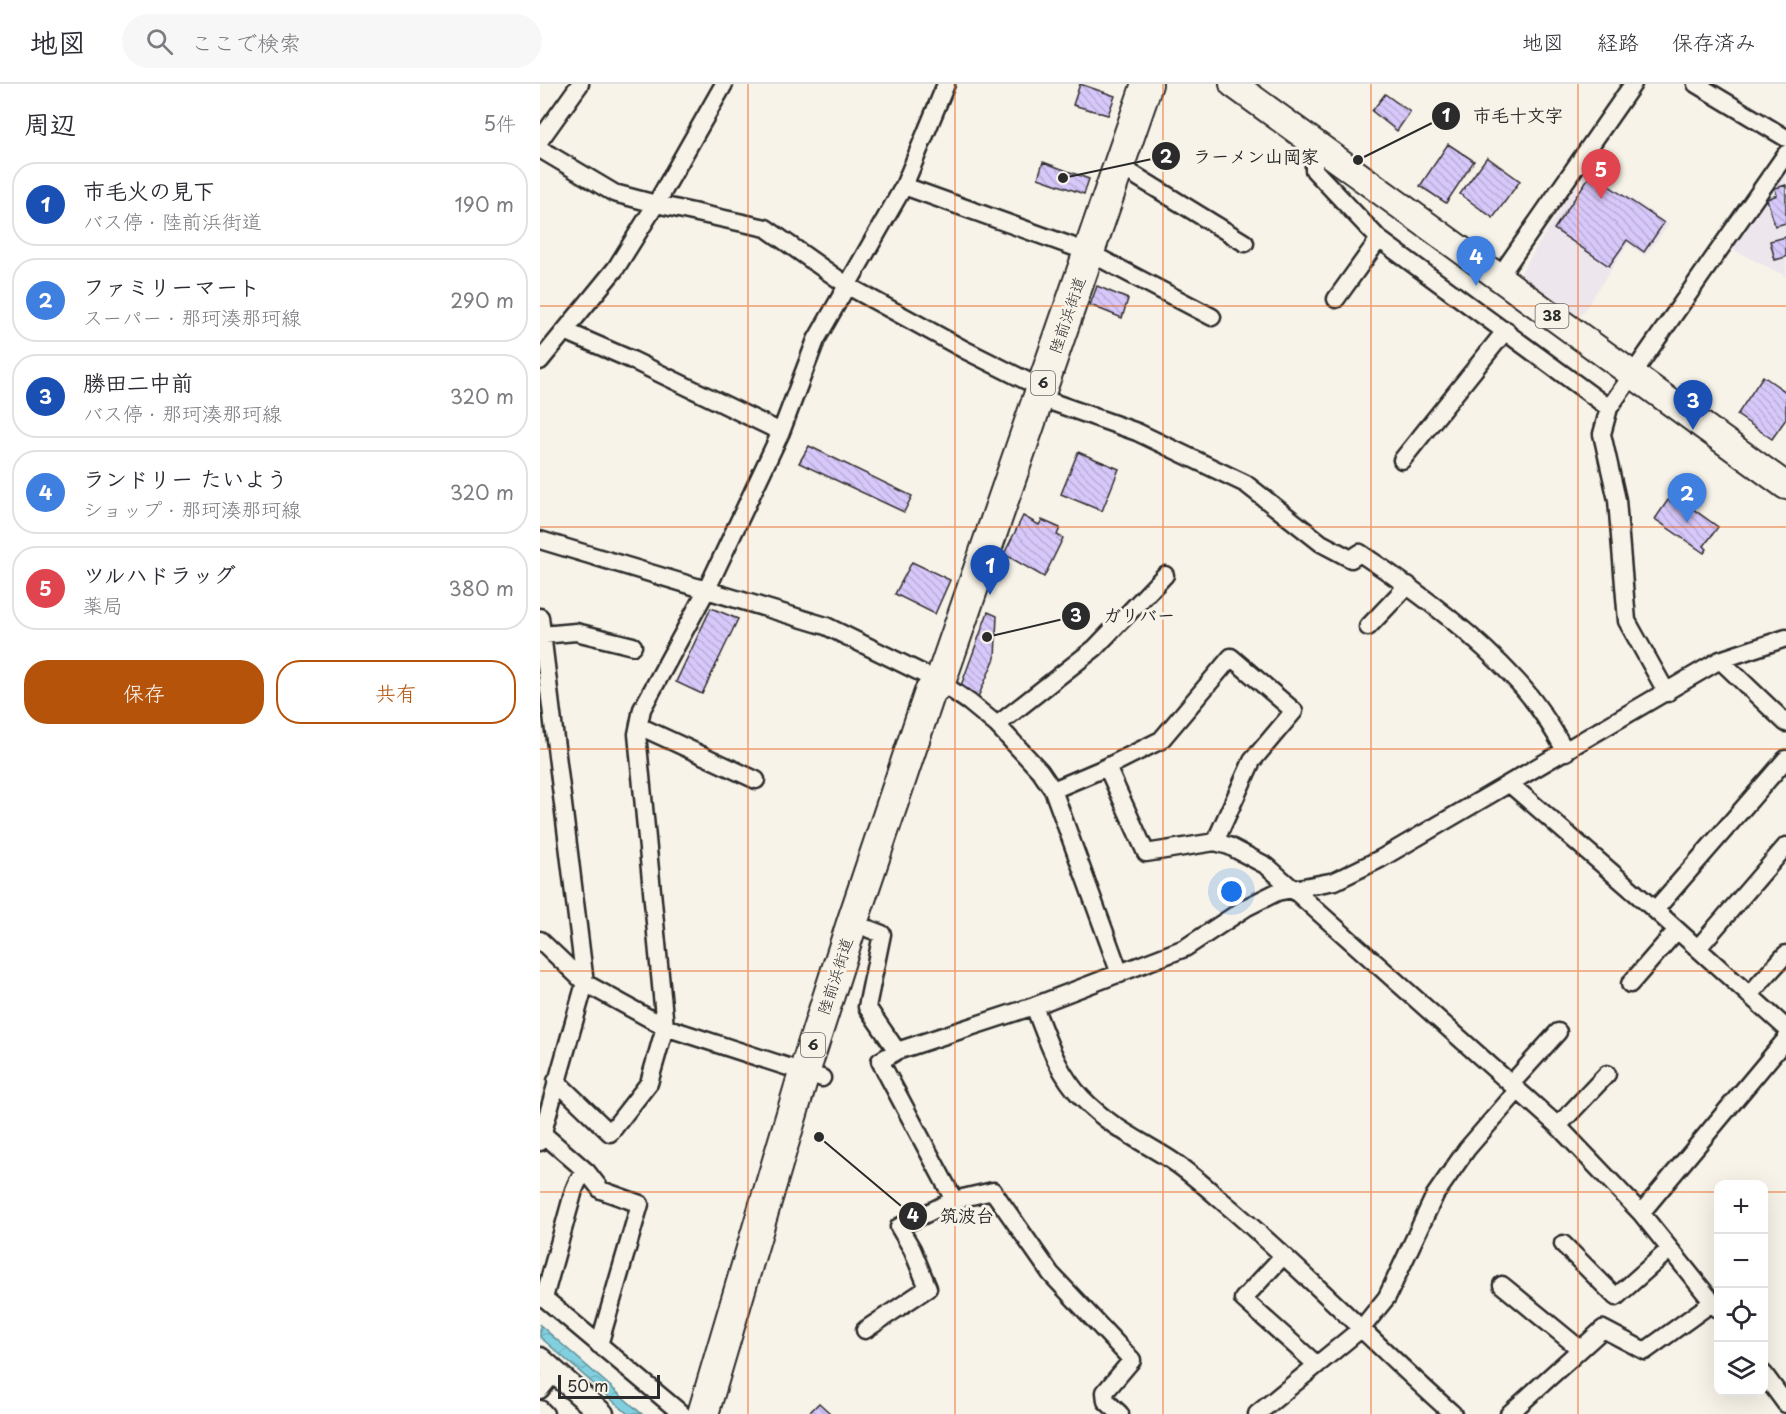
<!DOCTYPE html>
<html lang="ja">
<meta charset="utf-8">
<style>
:root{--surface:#fff;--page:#f7f7f7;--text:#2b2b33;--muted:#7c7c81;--line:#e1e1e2;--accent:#b45309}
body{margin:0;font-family:"Playpen Sans","Klee One",sans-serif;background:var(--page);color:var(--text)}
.controls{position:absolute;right:18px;bottom:18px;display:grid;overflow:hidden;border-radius:12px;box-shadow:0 6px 24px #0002}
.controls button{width:54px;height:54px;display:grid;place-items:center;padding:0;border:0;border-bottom:2px solid var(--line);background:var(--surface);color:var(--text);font:30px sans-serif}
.scale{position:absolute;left:18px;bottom:15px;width:102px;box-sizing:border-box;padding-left:6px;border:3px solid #2b2b2b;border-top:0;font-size:16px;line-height:21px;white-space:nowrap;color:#2b2b2b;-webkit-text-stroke:4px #f7f3e8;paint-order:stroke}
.you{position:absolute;left:692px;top:808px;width:21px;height:21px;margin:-15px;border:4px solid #fff;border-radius:50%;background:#1a73e8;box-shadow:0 0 0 9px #1a73e833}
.badge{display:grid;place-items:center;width:39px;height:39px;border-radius:50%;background:var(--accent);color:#fff;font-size:20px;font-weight:700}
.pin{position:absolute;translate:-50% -50px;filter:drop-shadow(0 2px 3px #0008)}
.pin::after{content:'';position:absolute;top:32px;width:21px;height:18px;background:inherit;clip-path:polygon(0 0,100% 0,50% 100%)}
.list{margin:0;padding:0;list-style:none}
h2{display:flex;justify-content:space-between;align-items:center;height:78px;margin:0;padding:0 24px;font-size:26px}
h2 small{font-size:20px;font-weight:400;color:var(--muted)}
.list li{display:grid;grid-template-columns:39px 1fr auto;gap:18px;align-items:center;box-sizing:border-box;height:84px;margin:0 12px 12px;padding:0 12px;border:2px solid var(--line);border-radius:24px}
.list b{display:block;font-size:22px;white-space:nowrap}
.list p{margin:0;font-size:20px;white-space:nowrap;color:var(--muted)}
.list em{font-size:20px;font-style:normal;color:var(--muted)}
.actions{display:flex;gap:12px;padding:18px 24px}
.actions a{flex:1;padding:14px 0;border:2px solid var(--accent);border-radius:24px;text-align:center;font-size:21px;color:var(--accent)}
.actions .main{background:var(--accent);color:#fff}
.icon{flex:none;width:33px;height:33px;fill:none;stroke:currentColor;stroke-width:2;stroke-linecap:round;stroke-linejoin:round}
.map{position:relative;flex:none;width:1246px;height:1330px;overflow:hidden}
header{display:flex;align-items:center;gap:36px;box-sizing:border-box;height:84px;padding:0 30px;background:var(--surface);border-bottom:2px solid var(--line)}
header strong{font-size:28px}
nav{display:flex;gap:33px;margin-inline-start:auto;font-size:21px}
.search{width:420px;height:54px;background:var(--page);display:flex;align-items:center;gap:15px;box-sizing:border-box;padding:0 21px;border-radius:33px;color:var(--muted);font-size:22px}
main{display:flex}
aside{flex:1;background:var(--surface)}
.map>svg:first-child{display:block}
.built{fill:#ede6ed}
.water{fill:url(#water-waves);stroke:#5f8e97;stroke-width:1.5}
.building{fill:url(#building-back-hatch);stroke:#2b2b2b;stroke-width:1.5}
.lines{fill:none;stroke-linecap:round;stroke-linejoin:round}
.street-casing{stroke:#2b2b2b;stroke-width:21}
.secondary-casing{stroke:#2b2b2b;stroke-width:27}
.primary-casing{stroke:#2b2b2b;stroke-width:30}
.highway-casing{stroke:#2b2b2b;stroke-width:34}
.street{stroke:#f7f3e8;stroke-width:16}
.secondary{stroke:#f7f3e8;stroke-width:22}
.primary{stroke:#f7f3e8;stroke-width:26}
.highway{stroke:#f7f3e8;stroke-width:30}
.grid{fill:none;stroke:#e8590c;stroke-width:1.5;stroke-opacity:0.55}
.labels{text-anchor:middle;stroke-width:6;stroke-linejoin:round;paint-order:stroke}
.shield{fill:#f7f3e8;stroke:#686764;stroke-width:1.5}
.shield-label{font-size:15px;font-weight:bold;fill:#2b2b2b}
.street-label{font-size:16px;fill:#2b2b2b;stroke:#f7f3e8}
.leader{fill:none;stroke:#2b2b2b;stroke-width:2}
.callout-dot{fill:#2b2b2b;stroke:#f7f3e8;stroke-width:2}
.mark-label{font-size:18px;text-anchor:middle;font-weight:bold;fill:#fff}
.callout-label{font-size:18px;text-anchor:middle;font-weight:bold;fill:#2b2b2b;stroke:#f7f3e8;stroke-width:6;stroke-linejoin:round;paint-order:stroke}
</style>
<header>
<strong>地図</strong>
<div class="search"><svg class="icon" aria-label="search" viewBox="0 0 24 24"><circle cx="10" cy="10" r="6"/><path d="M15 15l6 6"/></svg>ここで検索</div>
<nav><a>地図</a><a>経路</a><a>保存済み</a></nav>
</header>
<main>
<aside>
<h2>周辺<small>5件</small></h2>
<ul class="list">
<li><span class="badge" style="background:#1a4fb4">1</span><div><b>市毛火の見下</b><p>バス停 · 陸前浜街道</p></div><em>190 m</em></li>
<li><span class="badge" style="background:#3f7fe0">2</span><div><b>ファミリーマート</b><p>スーパー · 那珂湊那珂線</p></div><em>290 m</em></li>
<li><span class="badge" style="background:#1a4fb4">3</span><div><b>勝田二中前</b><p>バス停 · 那珂湊那珂線</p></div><em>320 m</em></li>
<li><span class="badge" style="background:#3f7fe0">4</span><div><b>ランドリー たいよう</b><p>ショップ · 那珂湊那珂線</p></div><em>320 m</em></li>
<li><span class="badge" style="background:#e0444e">5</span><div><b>ツルハドラッグ</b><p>薬局</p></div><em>380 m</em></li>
</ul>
<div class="actions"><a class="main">保存</a><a>共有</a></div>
</aside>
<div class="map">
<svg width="1246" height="1330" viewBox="0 0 1246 1330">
<defs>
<pattern id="water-waves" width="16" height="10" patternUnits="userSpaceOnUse" patternTransform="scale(1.5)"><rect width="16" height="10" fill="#82d0df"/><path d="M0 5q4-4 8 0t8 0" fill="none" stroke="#70b3c0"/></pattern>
<pattern id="building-back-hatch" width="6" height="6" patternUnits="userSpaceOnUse" patternTransform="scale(1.5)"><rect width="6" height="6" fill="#d7c8fa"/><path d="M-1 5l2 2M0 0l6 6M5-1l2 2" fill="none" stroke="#b9acd6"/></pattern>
</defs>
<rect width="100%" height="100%" fill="#f7f3e8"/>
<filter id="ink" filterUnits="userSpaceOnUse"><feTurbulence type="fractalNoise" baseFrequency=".0167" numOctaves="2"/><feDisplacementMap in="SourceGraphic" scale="12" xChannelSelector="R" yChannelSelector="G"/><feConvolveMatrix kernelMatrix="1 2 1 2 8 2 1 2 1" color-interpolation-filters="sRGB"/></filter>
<g filter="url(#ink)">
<path class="built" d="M1046 84 1129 140 1105 172 1088 160 1040 233 980 190Z
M1246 84V192L1191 165Z"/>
<path class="water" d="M0 1241 102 1330H88L0 1253Z"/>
<path class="building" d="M540 0 575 12 568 31 533 21Z
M845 10 870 28 857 47 832 27Z
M908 60 934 77 906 119 880 102Z
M947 73 980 97 953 134 920 110Z
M503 78 549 95 544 110 498 94Z
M1051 90 1124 139 1104 168 1087 156 1069 182 1014 145Z
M1246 101V139L1235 142 1227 115 1237 111 1235 104Z
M1246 153V173L1235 176 1230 157Z
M557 202 588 215 582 234 550 221Z
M1223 292 1246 308V335L1232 355 1197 331Z
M269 362 372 412 364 428 259 379Z
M538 368 579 385 562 427 521 410Z
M1135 412 1178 443 1164 462 1167 465 1164 469 1115 435 1128 416 1131 418Z
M483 432 499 441 502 436 520 444 517 451 523 454 504 493 464 470Z
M372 478 410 496 395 530 355 510Z
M171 524 198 535 162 610 136 598Z
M448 528 457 532 455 574 438 613 419 607Z
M279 1319 291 1330H268Z"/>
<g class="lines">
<defs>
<path id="street" d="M1156 0 1246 54
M0 56 40 0
M777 62 774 73V86L839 155 1069 324
M0 65 74 109 116 120 226 144 308 202 425 266 501 304
M578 81 705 159
M364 102 548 168 672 233
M959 193 1093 0
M796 215 839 155
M25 247 92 276 241 348
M0 277 76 184 116 120 184 0
M498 313 597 348 706 400 781 459 811 475 820 469C876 506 931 547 976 596 996 617 1012 643 1026 668
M862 376 966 246
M0 456 286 542 400 598 429 618 457 641 500 687 513 706 580 890
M0 533 45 899 0 1058
M828 543 868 501
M2 551 36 548 93 562
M1180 576 1246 639
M1127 609 1087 537 1077 416 1062 350 1069 324 1246 70
M457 641 555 564 625 491
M99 642 216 696
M567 683 606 769 675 758 689 762 727 782 1018 1042 1101 1129 1178 1225
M970 700 1115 826 1246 944
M513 706 567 683 621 656 691 573 754 627 712 677 675 758
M1115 826 1246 675
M329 845 342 850 327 923 357 967
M0 856 45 899 125 943 282 994
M1158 864 1246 762
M1090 900 1137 846
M1209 911 1246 870
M494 922C507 955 517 988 542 1014 569 1042 596 1054 628 1074 647 1086 665 1102 682 1117 762 1184 835 1261 913 1330
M16 997 70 1049 109 999 125 943 97 650 102 625 166 507 241 348 276 256 364 102 406 0
M971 1000 1018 948
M1018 1042 1067 990
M2 1049 47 1088 61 1106 100 1120 59 1261
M47 1088 38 1097 34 1106 4 1214 142 1330
M414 1116 340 977 357 967 494 922 645 864 707 823 737 808 795 797 840 775 1180 576 1246 554
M1101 1129 1246 955
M1023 1160 1076 1213 1130 1165
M743 1172 703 1215 777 1281
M962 1201 1040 1265
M325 1246 388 1204 372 1165 359 1143 414 1116 453 1107 511 1190 592 1276 565 1308 566 1317 580 1330
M1224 1290 1246 1320
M0 1306 15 1288
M0 1325 5 1330
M717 1330 822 1244 847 1213 895 1111 927 1065 978 1006
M969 1330 1063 1245 1105 1267 1173 1218"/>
<path id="secondary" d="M0 1275 62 1330"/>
<path id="primary" d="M693 0 1246 402"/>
<path id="highway" d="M163 1330 264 989 312 839 390 608 400 598 607 0"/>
</defs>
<use href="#street" class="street-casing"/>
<use href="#secondary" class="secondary-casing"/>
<use href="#primary" class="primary-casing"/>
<use href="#highway" class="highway-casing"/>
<use href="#street" class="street"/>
<use href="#secondary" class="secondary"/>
<use href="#primary" class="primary"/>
<use href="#highway" class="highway"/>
</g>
</g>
<path class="grid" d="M208 0V1330M415 0V1330M623 0V1330M831 0V1330M1038 0V1330M0 222H1246M0 443H1246M0 665H1246M0 887H1246M0 1108H1178M1224 1108H1246"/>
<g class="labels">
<g class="shield">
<rect x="995.5" y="220" width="33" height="24" rx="4.5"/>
<rect x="491" y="287" width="24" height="24" rx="4.5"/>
<rect x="261" y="949" width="24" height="24" rx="4.5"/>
</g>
<g class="shield-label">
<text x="1012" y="237">38</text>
<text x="503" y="304">6</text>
<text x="273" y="966">6</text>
</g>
<g class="street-label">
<text transform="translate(527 231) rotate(-71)" y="6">陸前浜街道</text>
<text transform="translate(295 892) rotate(-72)" y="6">陸前浜街道</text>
</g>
</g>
<path class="leader" d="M818 76L906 32M523 94L626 72M447 553L536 532M279 1053L373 1132"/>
<g class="callout-dot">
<circle cx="818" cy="76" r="6"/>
<circle cx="523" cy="94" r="6"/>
<circle cx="447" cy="553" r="6"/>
<circle cx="279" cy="1053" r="6"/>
<circle cx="906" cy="32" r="15"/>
<circle cx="626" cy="72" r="15"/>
<circle cx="536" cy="532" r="15"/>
<circle cx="373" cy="1132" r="15"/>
</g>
<g class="mark-label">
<text x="906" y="38">1</text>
<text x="626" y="79">2</text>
<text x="536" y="538">3</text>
<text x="373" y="1138">4</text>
</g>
<g class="callout-label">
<text x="978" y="38">市毛十文字</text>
<text x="716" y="79">ラーメン山岡家</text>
<text x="599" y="538">ガリバー</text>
<text x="427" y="1138">筑波台</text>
</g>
</svg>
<div class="controls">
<button>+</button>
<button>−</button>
<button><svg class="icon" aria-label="locate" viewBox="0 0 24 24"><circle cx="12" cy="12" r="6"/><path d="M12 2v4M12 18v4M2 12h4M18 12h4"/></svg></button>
<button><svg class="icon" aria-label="layers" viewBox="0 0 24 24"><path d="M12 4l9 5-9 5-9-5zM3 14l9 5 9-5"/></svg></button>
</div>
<div class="scale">50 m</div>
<div class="you"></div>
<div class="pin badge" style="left:450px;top:511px;background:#1a4fb4">1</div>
<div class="pin badge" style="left:1147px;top:439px;background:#3f7fe0">2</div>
<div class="pin badge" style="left:1153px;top:346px;background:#1a4fb4">3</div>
<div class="pin badge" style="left:936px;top:202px;background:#3f7fe0">4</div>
<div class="pin badge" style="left:1061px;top:115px;background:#e0444e">5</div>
</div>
</main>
